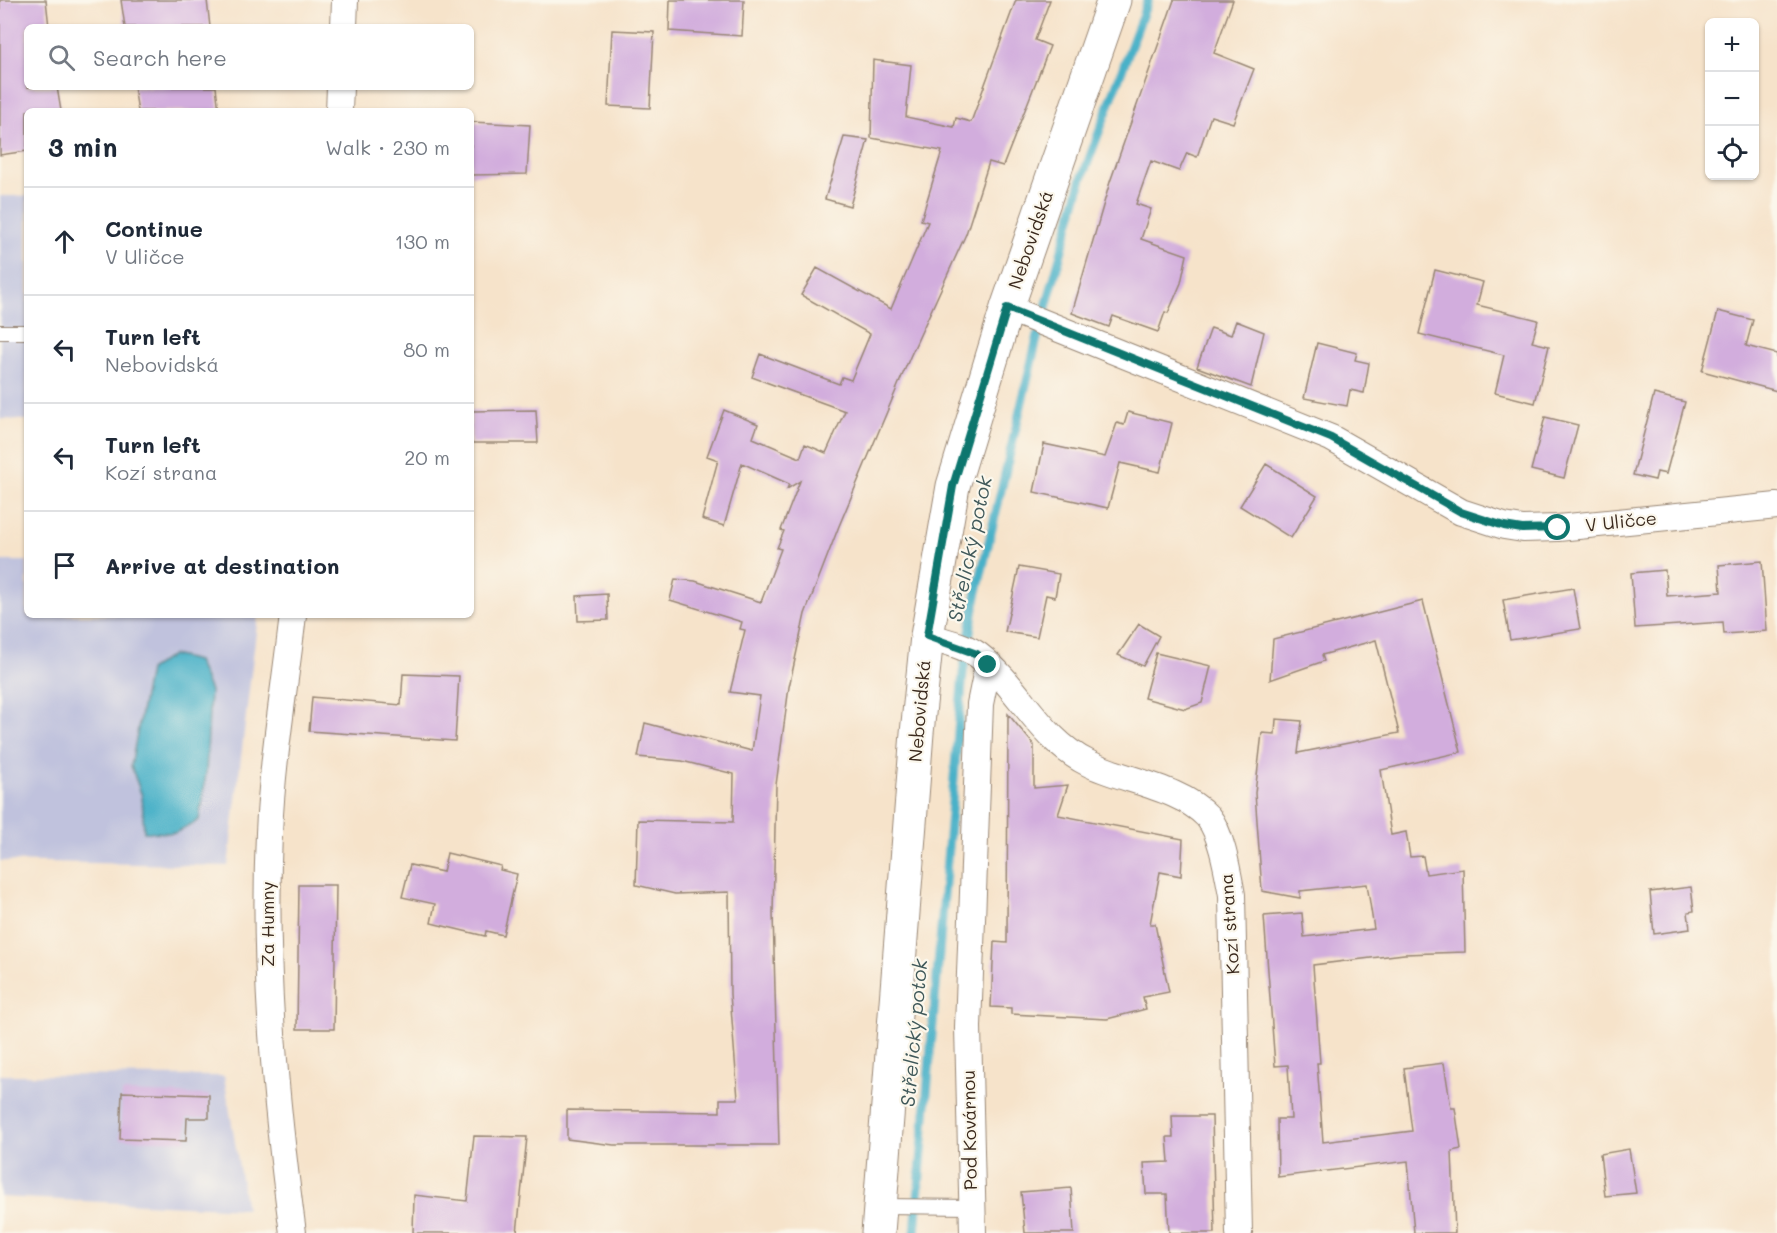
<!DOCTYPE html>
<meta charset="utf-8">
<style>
:root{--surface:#fff;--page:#f2f2f3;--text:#1f2937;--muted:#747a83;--line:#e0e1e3}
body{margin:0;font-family:Mali,sans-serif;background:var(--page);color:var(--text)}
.controls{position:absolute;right:18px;top:18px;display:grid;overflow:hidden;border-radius:9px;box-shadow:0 2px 4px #0004}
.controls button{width:54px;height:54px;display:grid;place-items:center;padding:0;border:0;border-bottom:2px solid var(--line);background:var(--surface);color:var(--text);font:30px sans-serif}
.stop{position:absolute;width:18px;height:18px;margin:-14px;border:4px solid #0f766e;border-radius:50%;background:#fff}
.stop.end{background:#0f766e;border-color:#fff;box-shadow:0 2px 6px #0008}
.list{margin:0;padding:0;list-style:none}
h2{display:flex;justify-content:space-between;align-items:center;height:78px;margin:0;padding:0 24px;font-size:26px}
h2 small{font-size:20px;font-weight:400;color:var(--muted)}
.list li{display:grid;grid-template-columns:39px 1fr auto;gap:18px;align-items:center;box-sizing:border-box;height:108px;padding:0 24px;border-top:2px solid var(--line)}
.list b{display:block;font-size:22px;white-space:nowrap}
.list p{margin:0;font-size:20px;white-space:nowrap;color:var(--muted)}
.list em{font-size:20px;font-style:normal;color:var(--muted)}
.icon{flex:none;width:33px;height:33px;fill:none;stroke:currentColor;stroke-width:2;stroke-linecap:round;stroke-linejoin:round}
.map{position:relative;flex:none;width:1777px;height:1233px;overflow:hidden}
.search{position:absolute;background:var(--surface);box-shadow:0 2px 4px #0004;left:24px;top:24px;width:450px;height:66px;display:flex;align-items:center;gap:15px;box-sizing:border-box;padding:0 21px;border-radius:9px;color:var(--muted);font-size:22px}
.panel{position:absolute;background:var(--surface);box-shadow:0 2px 4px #0004;left:24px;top:108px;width:450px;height:510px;border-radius:9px}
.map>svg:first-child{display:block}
.industrial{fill:#c0c2dd}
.water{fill:#49b1c8;stroke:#426e73;stroke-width:1.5}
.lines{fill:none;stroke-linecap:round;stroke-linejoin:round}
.stream{stroke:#49b1c8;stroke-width:9}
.building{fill:#d2addd}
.service-casing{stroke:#988674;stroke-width:16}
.minor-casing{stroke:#988674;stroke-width:28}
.tertiary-casing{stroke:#988674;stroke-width:35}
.service{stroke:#fff;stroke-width:14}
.minor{stroke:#fff;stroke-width:26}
.tertiary{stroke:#fff;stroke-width:33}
.route{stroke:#0f766e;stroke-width:8}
.labels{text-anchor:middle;stroke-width:4.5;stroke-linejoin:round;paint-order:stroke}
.street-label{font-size:18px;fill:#3b2a1e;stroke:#fbf7ec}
.water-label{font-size:20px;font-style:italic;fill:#40595a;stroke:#fbf7ec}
</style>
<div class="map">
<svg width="1777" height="1233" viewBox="0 0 1777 1233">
<rect width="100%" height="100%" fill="#fbf7ec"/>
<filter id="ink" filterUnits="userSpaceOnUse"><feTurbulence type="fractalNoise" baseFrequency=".0167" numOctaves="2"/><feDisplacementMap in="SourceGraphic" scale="12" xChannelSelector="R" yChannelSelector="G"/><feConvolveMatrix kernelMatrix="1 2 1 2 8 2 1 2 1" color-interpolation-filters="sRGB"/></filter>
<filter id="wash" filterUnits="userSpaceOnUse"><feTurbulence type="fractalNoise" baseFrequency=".008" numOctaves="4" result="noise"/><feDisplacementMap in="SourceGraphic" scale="24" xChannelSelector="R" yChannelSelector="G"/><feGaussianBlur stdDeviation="1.35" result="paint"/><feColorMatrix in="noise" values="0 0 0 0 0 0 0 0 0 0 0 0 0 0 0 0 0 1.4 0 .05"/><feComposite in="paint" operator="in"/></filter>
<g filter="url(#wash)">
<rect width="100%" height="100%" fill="#f6e3ca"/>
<path class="industrial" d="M0 196H27V420L0 419Z
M0 561H27V615H258L228 866 0 861Z
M0 1075 224 1076 246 1209 0 1197Z"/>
<path class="water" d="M172 655 197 661 210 691 206 774 199 820 175 833 144 832 142 796 131 766 149 670Z"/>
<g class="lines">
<path class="stream" d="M915 1233 963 673 976 596 1036 343 1082 178 1148 0"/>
</g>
<g id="blocks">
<path class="building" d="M0 0H46L49 27H27V87H57L61 111H27V151L0 155Z
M121 0H207L210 27H125Z
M670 0H744L742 36 669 31Z
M1016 0H1050L1035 40 1050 46 1003 166 989 162 966 234 910 357 839 526 805 614 789 687 776 785 773 913 779 1145H614L567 1139V1110L720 1112V1099H738L730 994 729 892 675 894 636 885 638 820 733 822 734 774 682 761 638 757 645 723 752 751 760 696 730 692 745 630 740 629 742 622 670 600 675 579 695 581 761 602 781 549 777 548 784 531 781 530 800 481 787 489 789 484 742 463 724 526 702 519 718 460 707 456 724 410 758 424 753 438 800 458 805 444 826 453 845 411 752 377 760 354 839 384 842 377 851 380 870 334 801 295 817 268 891 309 928 222 921 220 942 151 871 138 873 60 911 65 906 117 954 127 956 118 971 122Z
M1174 0H1233L1214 53 1254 69 1233 123 1211 116 1197 157 1187 153 1179 171 1151 161 1136 204 1151 209 1141 239 1187 255 1181 283 1168 313 1165 312 1158 332 1113 316 1109 327 1072 313 1110 182Z
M612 30 654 32 650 108 608 106Z
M134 87H216L219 111H138Z
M471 122 530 125 527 174 471 175Z
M844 137 868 140 850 206 825 199Z
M1435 270 1483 282 1477 305 1538 320 1532 342 1549 346 1535 403 1495 393 1504 355 1419 334Z
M1718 311 1753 320 1746 346 1777 354V391L1702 371Z
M1236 321 1264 332 1251 387 1197 367 1211 328 1231 335Z
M1317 343 1357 353 1355 360 1369 363 1364 393 1350 390 1347 406 1304 398Z
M1654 394 1685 402 1666 474 1657 472 1655 480 1633 475Z
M536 410 538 443H471V411Z
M1128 412 1172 423 1160 472 1120 463 1108 508 1034 492 1044 444 1105 457 1117 423 1124 425Z
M1545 417 1578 425 1564 478 1531 470Z
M1266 464 1317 496 1291 538 1240 506Z
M1762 561 1767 631 1724 634 1723 622 1635 628 1631 573 1665 570 1667 596 1721 592 1719 565Z
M1019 567 1059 574 1055 597 1046 595 1037 637 1005 632Z
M1573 588 1580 629 1510 640 1503 600Z
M607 594 608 620 578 621 577 596Z
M1423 601 1461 752 1381 770 1391 835 1406 832 1410 857 1423 856 1426 874 1463 869 1465 952 1404 954 1313 965 1320 1063H1317L1323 1142 1412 1131 1404 1068 1444 1063 1451 1108H1455L1461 1149 1452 1151 1455 1233H1414L1408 1161 1278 1177 1277 1119H1291L1288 1065 1275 1066 1264 916 1302 913 1304 937 1374 929 1367 884 1300 891V898L1262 891 1255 793 1262 733 1275 734 1276 719 1302 721 1298 753 1399 733 1376 640 1322 655 1324 661 1270 680 1273 639Z
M1139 624 1159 636 1143 666 1118 655Z
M1156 653 1211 666 1202 703 1185 709 1144 698Z
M403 674 459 676 455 741 309 731 312 697 401 705Z
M1008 714 1034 745V788L1068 785 1058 815 1183 839 1181 876 1160 872 1150 924H1155L1169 992 1143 997 1146 1009 1107 1019 1011 1014V1008L991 1007 994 942 1007 943Z
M447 853 501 866 500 870 517 874 503 935 486 931 485 936 431 923 435 904 402 897 410 865 443 872Z
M299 885H336L334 1029H297Z
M1691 887 1694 911 1688 912 1690 929 1654 934 1650 892Z
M122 1092 209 1095V1118H187L186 1141 120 1139Z
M1172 1116H1212L1215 1233H1169L1167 1194H1146L1144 1163 1169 1162 1167 1137H1173Z
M474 1136 527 1137 517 1233H413L414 1195 467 1201Z
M1629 1149 1636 1193 1605 1196 1600 1154Z
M1071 1188 1074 1233H1025L1021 1192Z"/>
</g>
</g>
<g filter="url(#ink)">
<use href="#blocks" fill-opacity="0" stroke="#988674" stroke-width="1.5"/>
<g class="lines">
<defs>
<path id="service" d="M0 332H27
M881 1206 972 1207"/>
<path id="minor" d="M344 27 345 0
M339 111 340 87
M1007 308 1331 438 1461 512 1504 526 1523 529 1558 528 1777 506
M927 636C943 641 964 645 978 655 1020 687 1039 739 1088 763 1121 780 1181 787 1208 817 1222 834 1228 874 1232 895L1239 1233
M293 1233C275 1100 263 967 269 833 272 761 285 686 293 615
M973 1233 968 1027 980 704 988 665"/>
<path id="tertiary" d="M878 1233 917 733 927 636 953 486 1007 308 1114 0"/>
</defs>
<use href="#service" class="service-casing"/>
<use href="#minor" class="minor-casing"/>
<use href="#tertiary" class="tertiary-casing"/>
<use href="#service" class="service"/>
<use href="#minor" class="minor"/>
<use href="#tertiary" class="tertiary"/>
</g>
</g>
<g class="lines" filter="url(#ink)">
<path class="route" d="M988 665 977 654 927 636 953 486 1007 308 1331 438 1461 512 1504 526 1522 529 1558 528"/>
</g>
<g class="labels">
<g class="street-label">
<text transform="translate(1031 240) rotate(-71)" y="6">Nebovidská</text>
<text transform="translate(1621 522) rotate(-6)" y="6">V Uličce</text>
<text transform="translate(920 711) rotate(-85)" y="6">Nebovidská</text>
<text transform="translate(268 924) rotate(-90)" y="6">Za Humny</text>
<text transform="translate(1230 924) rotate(-94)" y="6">Kozí strana</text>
<text transform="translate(970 1130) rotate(-91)" y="6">Pod Kovárnou</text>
</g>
<g class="water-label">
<text transform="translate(970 549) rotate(-78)" y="7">Střelický potok</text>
<text transform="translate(914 1033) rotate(-85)" y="7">Střelický potok</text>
</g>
</g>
</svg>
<div class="controls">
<button>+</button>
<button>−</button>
<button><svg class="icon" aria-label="locate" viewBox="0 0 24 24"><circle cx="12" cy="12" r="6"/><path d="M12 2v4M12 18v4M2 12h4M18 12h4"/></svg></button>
</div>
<div class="stop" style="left:1558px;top:528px"></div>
<div class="stop end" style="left:988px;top:665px"></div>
<div class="search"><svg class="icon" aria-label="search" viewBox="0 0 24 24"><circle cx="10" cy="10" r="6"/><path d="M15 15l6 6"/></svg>Search here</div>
<section class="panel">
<h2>3 min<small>Walk · 230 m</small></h2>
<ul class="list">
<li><svg class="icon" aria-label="ahead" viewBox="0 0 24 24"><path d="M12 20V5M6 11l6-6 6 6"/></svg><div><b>Continue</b><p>V Uličce</p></div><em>130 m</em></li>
<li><svg class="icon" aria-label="left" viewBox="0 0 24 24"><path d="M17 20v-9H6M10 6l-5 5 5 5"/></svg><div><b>Turn left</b><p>Nebovidská</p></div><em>80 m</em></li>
<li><svg class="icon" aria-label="left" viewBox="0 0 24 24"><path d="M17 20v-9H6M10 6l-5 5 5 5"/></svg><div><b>Turn left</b><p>Kozí strana</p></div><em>20 m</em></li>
<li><svg class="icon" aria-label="arrive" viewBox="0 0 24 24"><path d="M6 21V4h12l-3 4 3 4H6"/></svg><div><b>Arrive at destination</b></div></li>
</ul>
</section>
</div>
